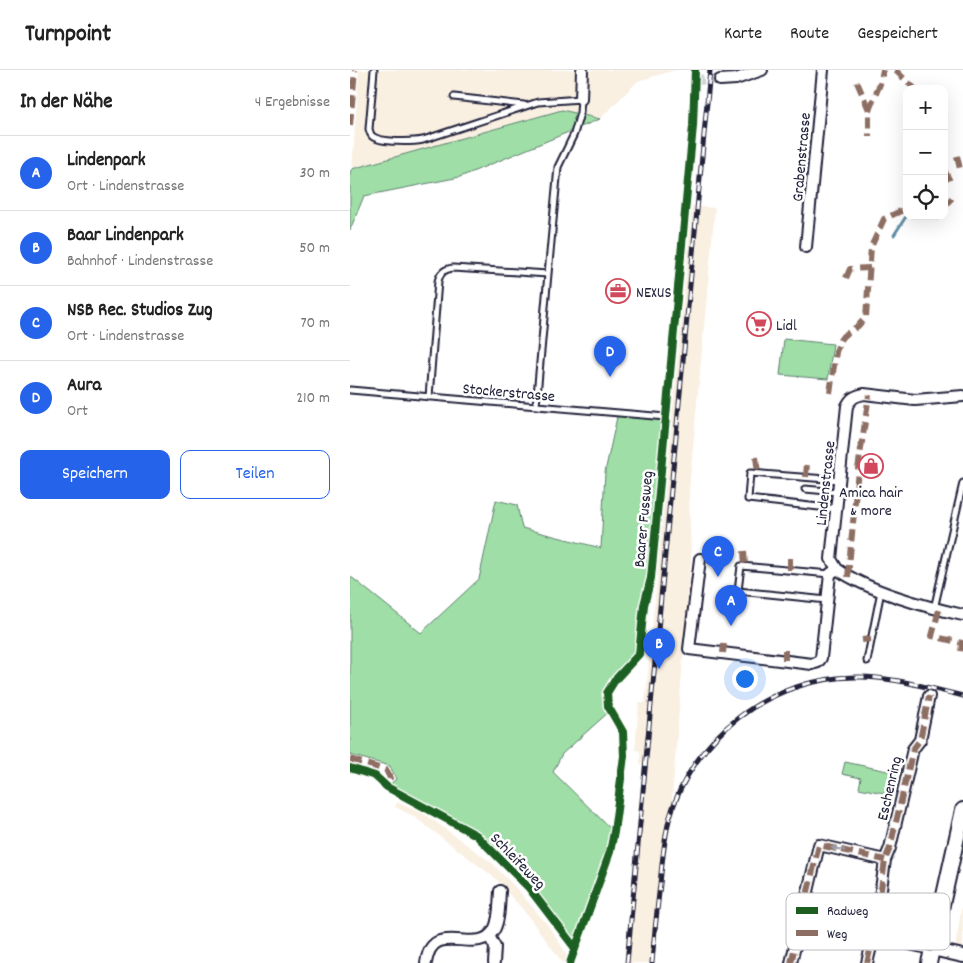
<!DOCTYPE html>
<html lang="de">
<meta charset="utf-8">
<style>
:root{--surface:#fff;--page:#f6f6f6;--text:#222;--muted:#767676;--line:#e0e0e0;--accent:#2563eb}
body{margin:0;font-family:Dekko,sans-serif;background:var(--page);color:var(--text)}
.controls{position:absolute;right:15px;top:15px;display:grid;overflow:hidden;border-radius:10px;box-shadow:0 5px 20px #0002}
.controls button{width:45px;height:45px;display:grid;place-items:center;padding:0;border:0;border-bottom:1px solid var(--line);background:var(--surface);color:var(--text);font:25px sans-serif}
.you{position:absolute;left:394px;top:608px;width:18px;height:18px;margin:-12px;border:4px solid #fff;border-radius:50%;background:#1a73e8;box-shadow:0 0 0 8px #1a73e833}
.badge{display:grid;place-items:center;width:32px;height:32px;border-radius:50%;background:var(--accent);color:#fff;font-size:16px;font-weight:700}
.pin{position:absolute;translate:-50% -41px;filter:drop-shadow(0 1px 2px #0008)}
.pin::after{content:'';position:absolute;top:26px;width:18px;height:15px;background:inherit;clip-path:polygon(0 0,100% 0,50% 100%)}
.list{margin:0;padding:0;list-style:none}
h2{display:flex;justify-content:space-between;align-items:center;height:65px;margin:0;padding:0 20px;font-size:21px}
h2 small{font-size:16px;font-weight:400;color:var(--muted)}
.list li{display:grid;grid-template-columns:32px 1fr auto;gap:15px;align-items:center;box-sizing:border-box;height:75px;padding:0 20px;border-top:1px solid var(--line)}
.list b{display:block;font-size:19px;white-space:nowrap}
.list p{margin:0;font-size:16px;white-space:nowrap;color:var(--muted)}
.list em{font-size:16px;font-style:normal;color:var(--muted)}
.actions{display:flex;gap:10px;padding:15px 20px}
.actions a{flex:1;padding:11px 0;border:1px solid var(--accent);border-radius:10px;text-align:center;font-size:18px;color:var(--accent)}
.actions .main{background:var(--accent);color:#fff}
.icon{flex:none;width:28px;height:28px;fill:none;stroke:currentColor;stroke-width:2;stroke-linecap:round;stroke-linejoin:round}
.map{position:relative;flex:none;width:613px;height:893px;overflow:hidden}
header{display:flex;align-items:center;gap:30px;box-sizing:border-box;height:70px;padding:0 25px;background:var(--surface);border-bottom:1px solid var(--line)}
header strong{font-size:24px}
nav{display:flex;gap:28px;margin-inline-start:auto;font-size:18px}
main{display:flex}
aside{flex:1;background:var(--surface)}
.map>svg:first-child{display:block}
.built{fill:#f9f0e2}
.green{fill:#9fdea6;stroke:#608070}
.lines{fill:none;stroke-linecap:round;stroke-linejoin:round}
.stream{stroke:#618fa5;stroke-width:3}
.minor-tunnel{stroke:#d3d3d8;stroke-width:10;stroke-dasharray:10 5;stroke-linecap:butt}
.service-casing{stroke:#22223b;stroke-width:9}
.minor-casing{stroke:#22223b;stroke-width:14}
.tertiary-casing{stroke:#22223b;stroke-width:16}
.secondary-casing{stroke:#22223b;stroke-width:18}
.service{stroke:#fff;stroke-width:5}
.minor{stroke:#fff;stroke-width:10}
.tertiary{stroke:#fff;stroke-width:12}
.secondary{stroke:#fff;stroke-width:14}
.rail-casing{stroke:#22223b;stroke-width:5}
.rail{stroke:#fff;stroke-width:3;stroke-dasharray:9;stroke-linecap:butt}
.quiet{stroke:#8d6e63;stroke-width:6;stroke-dasharray:12 6;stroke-linecap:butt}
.cycleway-casing{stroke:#fff;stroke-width:11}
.cycleway{stroke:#1b5e20;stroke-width:8}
.oneway{fill:#9c9ca7}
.labels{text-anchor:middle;stroke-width:5;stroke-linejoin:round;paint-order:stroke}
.street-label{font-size:16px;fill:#22223b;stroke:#fff}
.poi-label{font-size:16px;fill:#22223b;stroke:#fff;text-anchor:start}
.key{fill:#fff;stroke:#bdbdc4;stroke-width:1}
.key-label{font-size:14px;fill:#22223b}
</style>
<header>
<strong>Turnpoint</strong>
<nav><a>Karte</a><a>Route</a><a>Gespeichert</a></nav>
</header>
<main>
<aside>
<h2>In der Nähe<small>4 Ergebnisse</small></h2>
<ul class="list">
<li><span class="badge">A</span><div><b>Lindenpark</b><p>Ort · Lindenstrasse</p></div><em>30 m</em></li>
<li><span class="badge">B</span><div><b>Baar Lindenpark</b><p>Bahnhof · Lindenstrasse</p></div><em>50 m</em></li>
<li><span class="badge">C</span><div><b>NSB Rec. Studios Zug</b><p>Ort · Lindenstrasse</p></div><em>70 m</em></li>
<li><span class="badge">D</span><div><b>Aura</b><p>Ort</p></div><em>210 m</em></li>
</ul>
<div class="actions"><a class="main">Speichern</a><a>Teilen</a></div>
</aside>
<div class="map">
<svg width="613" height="893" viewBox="0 0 613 893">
<rect width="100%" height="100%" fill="#fff"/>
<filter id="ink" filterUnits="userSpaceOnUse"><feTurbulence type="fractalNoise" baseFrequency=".02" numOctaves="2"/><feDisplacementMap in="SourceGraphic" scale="10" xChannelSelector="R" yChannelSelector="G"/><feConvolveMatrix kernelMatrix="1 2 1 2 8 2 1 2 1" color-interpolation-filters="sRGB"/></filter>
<g filter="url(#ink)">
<path class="built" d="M9 0H326L288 11 250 49 212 40 2 99Z
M342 136 365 138 339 421 341 490 322 728 327 734 321 754 315 789 304 893H274L294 695 290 694V681L285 680 287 655 289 633H295Z
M47 732 76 745 142 793 166 818 197 854 213 878 220 893H213L174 841 145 808 63 746 45 737Z
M613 830V879L605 877Z"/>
<path class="green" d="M212 40 250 49 110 107 14 126 0 160V102L2 99Z
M434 269 483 274 478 309 430 305Z
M242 341 316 347 302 500 294 535 290 579 288 587 265 610 259 619 257 633 261 640 212 684 203 702 264 762 260 782 225 878 179 818 126 765 37 717 46 709 40 696 0 685V506L71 563 129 509 146 430 167 435 172 458 251 478 255 402 267 347Z
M495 692 547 703 543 725 509 718 511 708 492 704Z"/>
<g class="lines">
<path class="stream" d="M544 165 557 145"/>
<path class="minor-tunnel" d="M344 11 356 9 370 10
M533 868 559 874"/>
<defs>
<path id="service" d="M24 0 19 59C20 62 20 64 22 66 30 73 63 72 73 70L188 32 231 29 230 43 224 64 208 97 198 204
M104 27 174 35
M0 320 316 347
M79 327 88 211C90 203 94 199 103 198L198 204 186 336
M455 419 488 422
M487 439 398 429 400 403 489 410
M477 530 388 521 391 496 480 504
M584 539 613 413
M517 591 531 521"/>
<path id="minor" d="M370 10 386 9 412 0
M231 29 232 0
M456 177 473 0
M350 489 339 579 462 594 468 592 471 588 480 504 487 499C518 521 576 537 613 545
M487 499 481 489 497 336C501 328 505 326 514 324L565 330 613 326
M524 865 533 868
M139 866 145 877 144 893
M559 874 582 879
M76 893C82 847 127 888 144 860 150 849 149 833 150 821
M441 893 469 775 535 790
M517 893 526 856 535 790 540 778 563 679 570 670 579 626"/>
<path id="tertiary" d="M582 879 613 886"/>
<path id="secondary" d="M579 893 613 740"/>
</defs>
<use href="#service" class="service-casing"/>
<use href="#minor" class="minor-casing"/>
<use href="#tertiary" class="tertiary-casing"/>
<use href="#secondary" class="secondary-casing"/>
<use href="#service" class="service"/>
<use href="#minor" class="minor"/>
<use href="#tertiary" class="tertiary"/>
<use href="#secondary" class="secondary"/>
<defs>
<path id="rail" d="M277 893 360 0
M302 893C304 867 307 840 310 814 312 792 314 771 319 750 342 667 419 608 505 607 541 606 578 618 613 626"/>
</defs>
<use href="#rail" class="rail-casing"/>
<use href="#rail" class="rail"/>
<path class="quiet" d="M545 0 565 19
M507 12 519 40V67
M519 40 530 14 533 0
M0 55 5 0
M607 86 610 99
M594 100 601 113
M594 136 602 128
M496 208 500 199 520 198
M480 323 486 282 490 270 493 266 508 256 516 247 521 177 534 149 557 138
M406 387 408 403
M456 407 457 392
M394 481 395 496
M440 500V485
M498 507 508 399 519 325
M589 540 582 566 612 573 611 582
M512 570 521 569
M373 583 374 574
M435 590V580
M0 689 36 700 40 708 37 717
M524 865 582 879
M441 893 469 775 535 790
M517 893 526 856 535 790 540 778 563 679 570 670 579 626"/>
<defs>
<path id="cycleway" d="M0 698 25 706 37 717 126 765 179 818 225 878
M220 893 260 782 264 762 274 686 273 662 258 636 257 623 265 610 289 584 294 535 301 508 343 56 345 0"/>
</defs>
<use href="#cycleway" class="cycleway-casing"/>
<use href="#cycleway" class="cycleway"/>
</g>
<defs><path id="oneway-solid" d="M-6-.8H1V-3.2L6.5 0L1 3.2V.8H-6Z" transform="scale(1.25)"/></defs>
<use class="oneway" href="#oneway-solid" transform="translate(488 779) rotate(-168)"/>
</g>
<defs>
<symbol id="office-ring" viewBox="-11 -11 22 22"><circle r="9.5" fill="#fff" stroke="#d1495b" stroke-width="1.5"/><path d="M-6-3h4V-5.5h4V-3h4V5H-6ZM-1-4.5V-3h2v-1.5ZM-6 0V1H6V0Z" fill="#d1495b"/></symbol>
<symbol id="supermarket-ring" viewBox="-11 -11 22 22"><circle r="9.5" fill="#fff" stroke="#d1495b" stroke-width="1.5"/><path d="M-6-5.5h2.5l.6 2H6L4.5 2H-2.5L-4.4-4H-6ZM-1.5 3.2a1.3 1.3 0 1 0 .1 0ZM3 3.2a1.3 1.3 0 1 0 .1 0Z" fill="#d1495b"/></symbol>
<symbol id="shop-ring" viewBox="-11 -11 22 22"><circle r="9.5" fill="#fff" stroke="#d1495b" stroke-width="1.5"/><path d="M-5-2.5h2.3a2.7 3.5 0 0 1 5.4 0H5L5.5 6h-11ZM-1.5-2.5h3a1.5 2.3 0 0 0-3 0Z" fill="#d1495b"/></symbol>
</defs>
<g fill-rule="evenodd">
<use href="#office-ring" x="254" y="207" width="28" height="28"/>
<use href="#supermarket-ring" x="395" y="240" width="28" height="28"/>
<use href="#shop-ring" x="507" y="382" width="28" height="28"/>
</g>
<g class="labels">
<g class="street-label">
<text transform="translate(450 87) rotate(-85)" y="6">Grabenstrasse</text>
<text transform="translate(159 321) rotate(5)" y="6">Stockerstrasse</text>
<text transform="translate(474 413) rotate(-84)" y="6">Lindenstrasse</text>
<text transform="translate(292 449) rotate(-85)" y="6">Baarer Fussweg</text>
<text transform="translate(538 718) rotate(-77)" y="6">Eschenring</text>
<text transform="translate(169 790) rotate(46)" y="6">Schleifeweg</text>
</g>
<g class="poi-label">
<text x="286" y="227">NEXUS</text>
<text x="426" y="260">Lidl</text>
<text x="521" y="427" text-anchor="middle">Amica hair<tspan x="521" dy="18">&amp; more</tspan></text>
</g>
</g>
<rect x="436" y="823" width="164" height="57" rx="8" class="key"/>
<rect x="446" y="837" width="22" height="7" fill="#1b5e20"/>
<rect x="446" y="860" width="22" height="6" fill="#8d6e63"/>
<g class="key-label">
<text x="477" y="845">Radweg</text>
<text x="477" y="868">Weg</text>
</g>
</svg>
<div class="controls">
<button>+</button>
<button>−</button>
<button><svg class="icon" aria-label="locate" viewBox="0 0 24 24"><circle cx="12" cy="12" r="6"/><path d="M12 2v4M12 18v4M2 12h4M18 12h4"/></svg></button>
</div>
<div class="you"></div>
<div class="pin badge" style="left:381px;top:556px">A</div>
<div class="pin badge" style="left:309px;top:599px">B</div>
<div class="pin badge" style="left:368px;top:507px">C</div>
<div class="pin badge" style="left:260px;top:307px">D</div>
</div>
</main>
